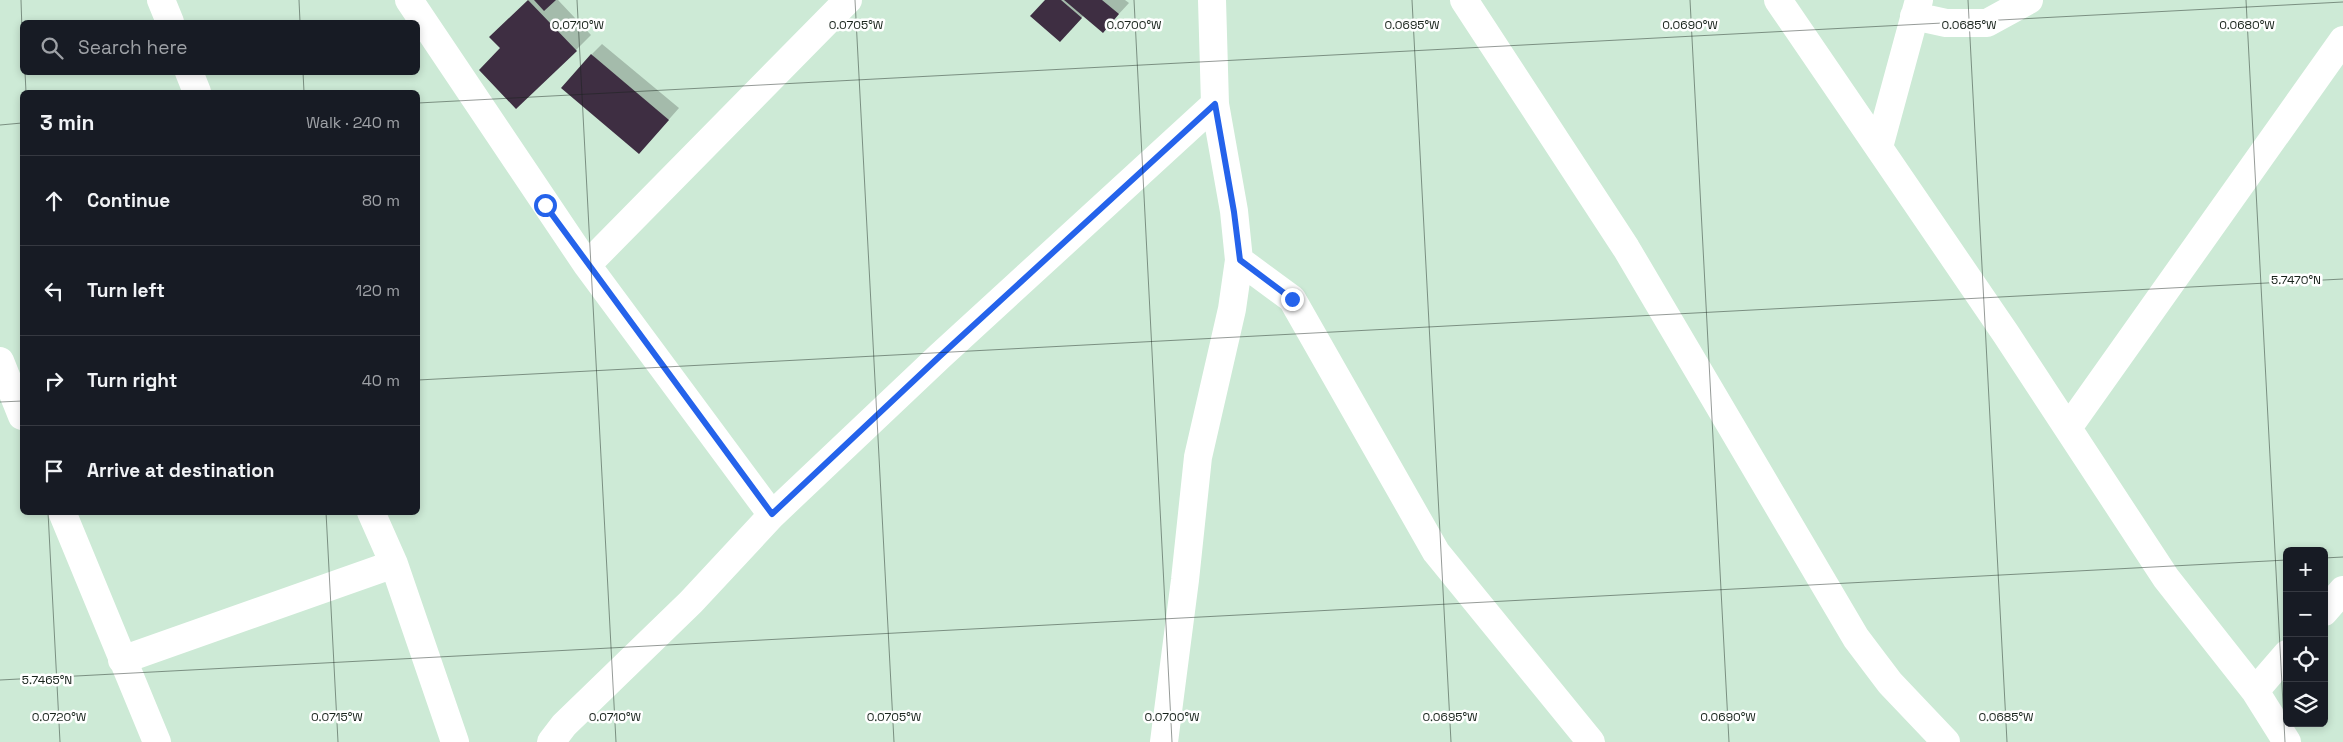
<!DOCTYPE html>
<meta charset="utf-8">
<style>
:root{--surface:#171b24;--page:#242831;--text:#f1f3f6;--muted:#9ea1a6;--line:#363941}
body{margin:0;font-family:"Space Grotesk",sans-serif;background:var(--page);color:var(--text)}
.controls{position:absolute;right:15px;bottom:15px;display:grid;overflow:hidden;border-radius:8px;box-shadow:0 2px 8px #0003}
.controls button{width:45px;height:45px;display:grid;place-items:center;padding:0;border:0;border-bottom:1px solid var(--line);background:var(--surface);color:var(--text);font:25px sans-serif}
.stop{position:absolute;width:15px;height:15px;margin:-11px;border:4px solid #2563eb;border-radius:50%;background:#fff}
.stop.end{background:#2563eb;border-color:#fff;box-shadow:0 1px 5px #0008}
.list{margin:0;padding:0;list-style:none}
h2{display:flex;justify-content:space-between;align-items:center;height:65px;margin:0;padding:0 20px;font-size:21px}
h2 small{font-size:16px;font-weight:400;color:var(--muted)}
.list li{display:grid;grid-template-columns:32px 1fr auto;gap:15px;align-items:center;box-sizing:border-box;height:90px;padding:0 20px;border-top:1px solid var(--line)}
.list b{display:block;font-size:19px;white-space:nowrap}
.list em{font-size:16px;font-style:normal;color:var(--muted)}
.icon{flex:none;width:28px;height:28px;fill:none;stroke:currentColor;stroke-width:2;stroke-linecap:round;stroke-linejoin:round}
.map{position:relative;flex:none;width:2343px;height:742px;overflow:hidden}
.search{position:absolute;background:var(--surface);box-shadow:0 2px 8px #0003;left:20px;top:20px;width:400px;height:55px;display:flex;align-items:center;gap:12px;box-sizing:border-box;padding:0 18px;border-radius:8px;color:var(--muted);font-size:19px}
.panel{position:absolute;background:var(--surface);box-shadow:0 2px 8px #0003;left:20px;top:90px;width:400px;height:425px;border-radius:8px}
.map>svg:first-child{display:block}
.shadow{fill:#0003}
.building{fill:#3e2e42}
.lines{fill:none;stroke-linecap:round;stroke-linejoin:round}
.minor{stroke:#fff;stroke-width:28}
.route{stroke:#2563eb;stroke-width:6}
.ticks{fill:none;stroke:#17221a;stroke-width:1;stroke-opacity:0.45}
.ticks-label{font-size:12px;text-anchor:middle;fill:#17221a;stroke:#fff;stroke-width:5;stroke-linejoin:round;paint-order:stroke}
</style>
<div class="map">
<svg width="2343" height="742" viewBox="0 0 2343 742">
<rect width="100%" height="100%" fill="#cdead6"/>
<path class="shadow" d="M529 0H558L591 35 576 50 502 48 506 22Z
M1047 0H1125L1129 3 1103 31 1084 15 1071 30Z
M602 44 679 108 649 142 592 54Z"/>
<path class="building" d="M528 0 577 51 516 109 479 70 500 48 489 37Z
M534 0H556L544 11Z
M1045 0H1061L1082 18 1060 42 1030 16Z
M1064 0H1102L1119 14 1103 33Z
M591 54 669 120 639 154 561 88Z"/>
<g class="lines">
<path class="minor" d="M161 0 170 22
M409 0 587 265 772 515
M1464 0 1626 248 1856 638 1890 683 1946 742
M1778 0 2006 334 2166 578 2255 691 2287 742
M1914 16 1946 23H1987L2029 0
M189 72 197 92
M1879 147 1919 0
M1239 260 1292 299 1436 552 1591 742
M587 265 848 0
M0 361 22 416
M2068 428 2343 40
M62 512 157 742
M371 512 394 564 455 742
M2324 612 2343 590
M122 660 394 564
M2255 691 2287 654
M551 742 564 725 691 602 772 515 940 356 1215 104 1212 0
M1164 742 1185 580 1198 457 1232 309 1239 260 1234 211 1215 104"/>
</g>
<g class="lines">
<path class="route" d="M545 205 772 514 940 356 1215 104 1234 212 1240 260 1292 299"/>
</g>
<path class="ticks" d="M21 0 22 31M299 0 300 22M577 0 616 742M855 0 894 742M1134 0 1172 742M1412 0 1451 742M1690 0 1729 742M1968 0 2007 742M2246 0 2285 742M25 72 26 92M303 72 304 92M418 103 2343 2M0 125 22 123M418 380 2343 279M0 402 22 401M48 512 60 742M326 512 338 742M2324 558 2343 557M0 680 2287 560"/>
<g class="ticks-label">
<text x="578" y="29">0.0710°W</text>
<text x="856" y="29">0.0705°W</text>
<text x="1134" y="29">0.0700°W</text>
<text x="1412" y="29">0.0695°W</text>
<text x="1690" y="29">0.0690°W</text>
<text x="1969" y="29">0.0685°W</text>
<text x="2247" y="29">0.0680°W</text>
<text x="2296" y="284">5.7470°N</text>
<text x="47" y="684">5.7465°N</text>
<text x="59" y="721">0.0720°W</text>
<text x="337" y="721">0.0715°W</text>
<text x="615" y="721">0.0710°W</text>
<text x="894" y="721">0.0705°W</text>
<text x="1172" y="721">0.0700°W</text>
<text x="1450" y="721">0.0695°W</text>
<text x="1728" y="721">0.0690°W</text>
<text x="2006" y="721">0.0685°W</text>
</g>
</svg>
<div class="controls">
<button>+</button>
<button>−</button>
<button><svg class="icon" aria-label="locate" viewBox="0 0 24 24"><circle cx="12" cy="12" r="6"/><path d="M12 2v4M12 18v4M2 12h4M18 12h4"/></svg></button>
<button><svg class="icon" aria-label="layers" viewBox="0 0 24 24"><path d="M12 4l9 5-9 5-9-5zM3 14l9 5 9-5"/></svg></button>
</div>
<div class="stop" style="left:545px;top:205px"></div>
<div class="stop end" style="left:1292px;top:299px"></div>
<div class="search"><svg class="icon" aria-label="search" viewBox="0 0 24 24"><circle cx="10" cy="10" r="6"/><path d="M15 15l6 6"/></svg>Search here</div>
<section class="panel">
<h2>3 min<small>Walk · 240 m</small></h2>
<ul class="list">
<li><svg class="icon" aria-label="ahead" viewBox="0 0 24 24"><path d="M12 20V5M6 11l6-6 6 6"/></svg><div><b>Continue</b></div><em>80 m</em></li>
<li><svg class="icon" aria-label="left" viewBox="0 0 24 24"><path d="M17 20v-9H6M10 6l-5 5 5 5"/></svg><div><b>Turn left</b></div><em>120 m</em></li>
<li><svg class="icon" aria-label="right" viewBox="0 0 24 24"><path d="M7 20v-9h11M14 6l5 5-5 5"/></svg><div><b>Turn right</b></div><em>40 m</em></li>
<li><svg class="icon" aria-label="arrive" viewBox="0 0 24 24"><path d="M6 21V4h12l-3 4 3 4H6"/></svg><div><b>Arrive at destination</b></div></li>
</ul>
</section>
</div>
